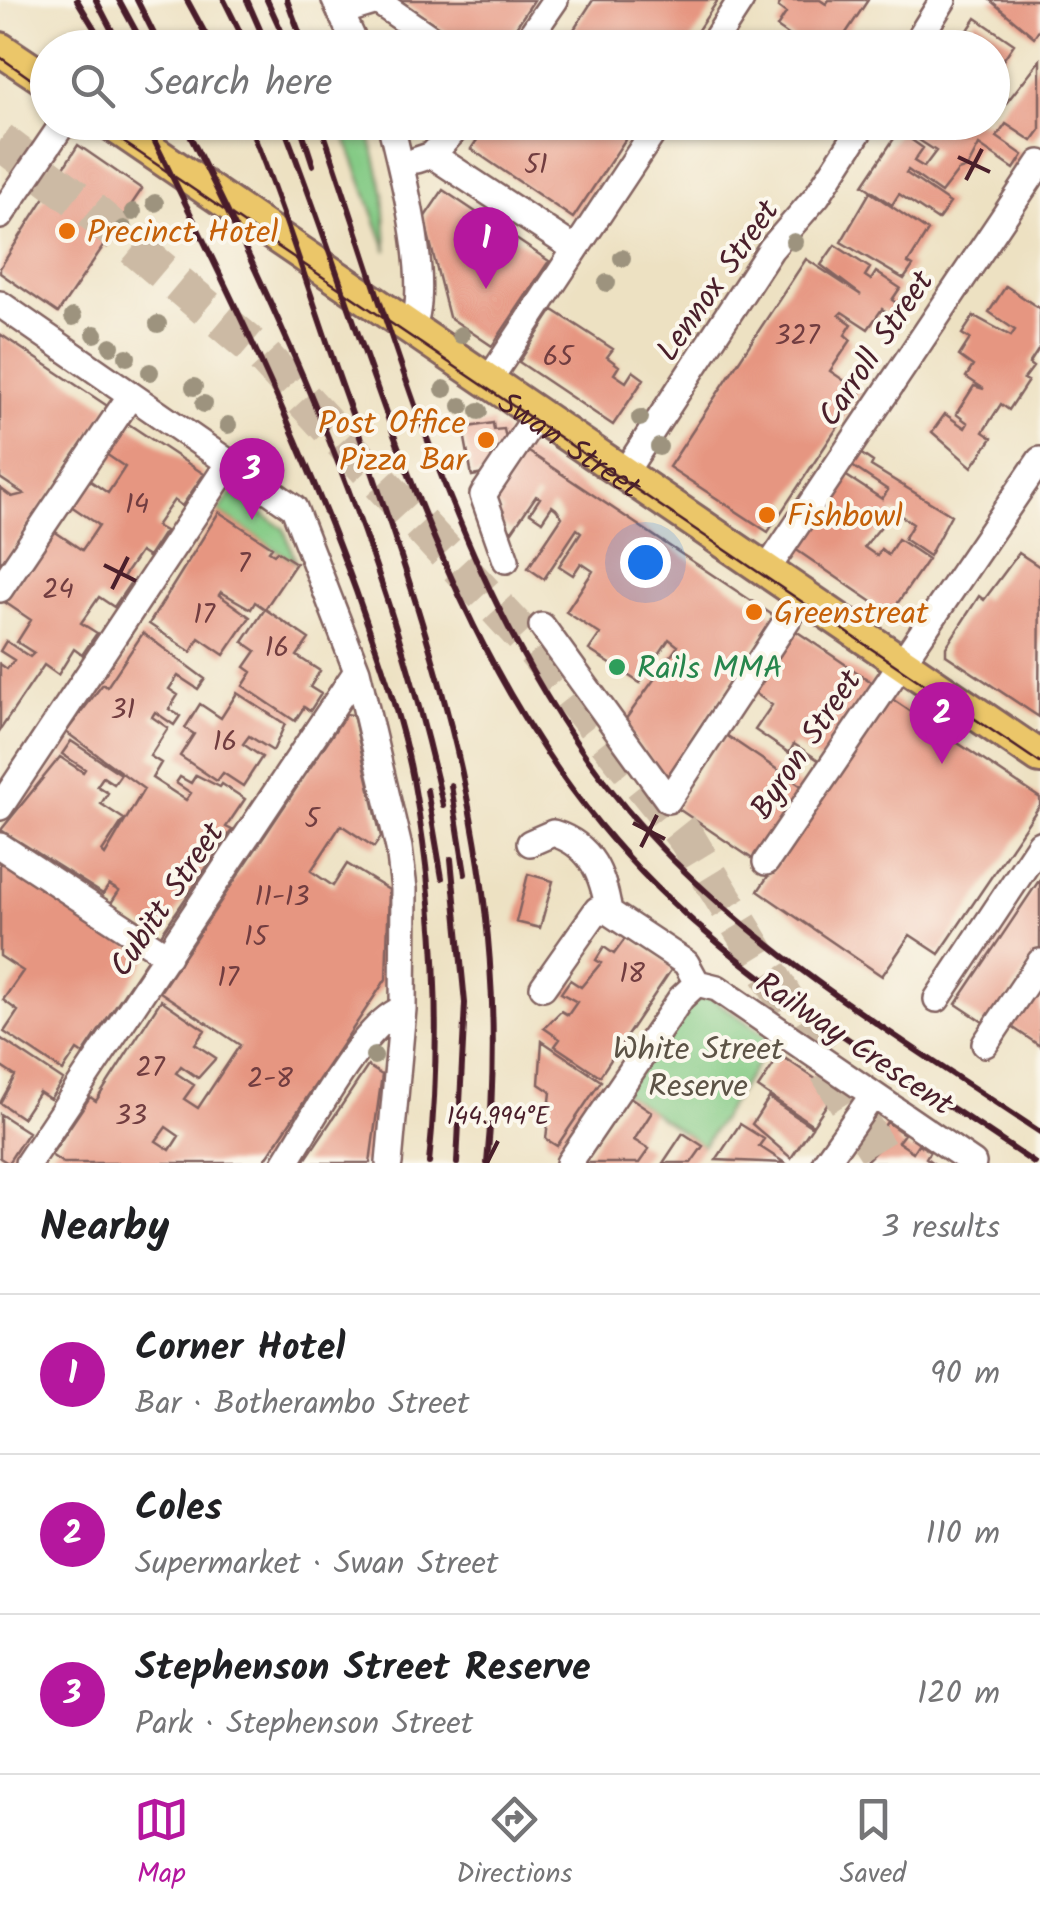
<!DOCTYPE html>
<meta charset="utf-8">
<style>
:root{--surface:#fff;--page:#f6f6f6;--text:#202124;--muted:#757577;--line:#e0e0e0;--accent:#b5179e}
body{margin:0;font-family:Kalam,sans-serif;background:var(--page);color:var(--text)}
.you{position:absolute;left:645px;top:562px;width:35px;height:35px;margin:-25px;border:8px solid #fff;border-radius:50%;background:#1a73e8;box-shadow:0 0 0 15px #1a73e833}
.badge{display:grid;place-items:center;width:65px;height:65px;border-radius:50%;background:var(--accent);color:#fff;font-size:32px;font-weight:700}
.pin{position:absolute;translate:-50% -82px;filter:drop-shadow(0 2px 5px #0008)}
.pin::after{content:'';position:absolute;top:52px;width:35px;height:30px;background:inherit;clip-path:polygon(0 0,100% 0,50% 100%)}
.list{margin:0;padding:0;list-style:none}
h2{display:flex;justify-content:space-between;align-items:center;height:130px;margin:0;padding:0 40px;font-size:42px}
h2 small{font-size:32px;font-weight:400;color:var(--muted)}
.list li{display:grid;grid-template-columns:65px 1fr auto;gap:30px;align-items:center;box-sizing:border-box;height:160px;padding:0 40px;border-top:2px solid var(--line)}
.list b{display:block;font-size:38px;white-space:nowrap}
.list p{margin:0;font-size:32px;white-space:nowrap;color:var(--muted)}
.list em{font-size:32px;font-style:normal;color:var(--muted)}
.icon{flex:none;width:55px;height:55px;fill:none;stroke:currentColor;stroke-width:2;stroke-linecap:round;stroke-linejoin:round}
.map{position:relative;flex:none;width:1040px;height:1163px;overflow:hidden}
.search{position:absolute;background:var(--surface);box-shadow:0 2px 8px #0004;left:30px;right:30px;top:30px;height:110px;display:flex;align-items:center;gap:25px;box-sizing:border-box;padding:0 35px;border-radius:55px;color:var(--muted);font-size:38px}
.sheet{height:610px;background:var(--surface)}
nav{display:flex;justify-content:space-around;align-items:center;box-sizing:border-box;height:140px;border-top:2px solid var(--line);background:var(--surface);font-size:28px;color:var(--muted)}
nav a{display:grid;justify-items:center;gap:5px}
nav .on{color:var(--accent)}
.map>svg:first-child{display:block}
.green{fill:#85cb86;stroke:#687558;stroke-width:2.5}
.building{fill:#e69681;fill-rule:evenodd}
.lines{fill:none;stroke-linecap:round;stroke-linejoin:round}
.highway-tunnel{stroke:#ccbaa4;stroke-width:38;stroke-dasharray:38 19;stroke-linecap:butt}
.minor-casing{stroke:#836360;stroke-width:30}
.major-casing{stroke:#836360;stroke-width:38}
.minor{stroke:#fff;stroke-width:25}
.major{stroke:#ebc669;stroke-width:32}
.tram{stroke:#4a1f2b;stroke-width:2.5}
.rail{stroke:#4a1f2b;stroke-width:6}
.tree{fill:#9d937e}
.ticks{fill:none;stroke:#4a1f2b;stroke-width:4}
.food-dot{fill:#e8710a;stroke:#fbf7ec;stroke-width:4}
.leisure-dot{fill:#2e9e5b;stroke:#fbf7ec;stroke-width:4}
.labels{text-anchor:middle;stroke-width:8;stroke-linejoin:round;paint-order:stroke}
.number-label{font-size:28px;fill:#713d40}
.food-label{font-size:32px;fill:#c56008;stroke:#fbf7ec;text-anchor:start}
.street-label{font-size:32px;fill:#4a1f2b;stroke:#fbf7ec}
.leisure-label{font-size:32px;fill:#27864d;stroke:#fbf7ec;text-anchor:start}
.park-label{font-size:32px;fill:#5c5346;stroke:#fbf7ec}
.ticks-label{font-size:25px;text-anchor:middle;fill:#4a1f2b;stroke:#fbf7ec;stroke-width:8;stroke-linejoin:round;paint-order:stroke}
</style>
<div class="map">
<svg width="1040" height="1163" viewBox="0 0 1040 1163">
<rect width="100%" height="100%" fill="#fbf7ec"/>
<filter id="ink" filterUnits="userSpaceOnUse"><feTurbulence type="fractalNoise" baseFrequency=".01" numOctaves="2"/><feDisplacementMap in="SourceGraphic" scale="20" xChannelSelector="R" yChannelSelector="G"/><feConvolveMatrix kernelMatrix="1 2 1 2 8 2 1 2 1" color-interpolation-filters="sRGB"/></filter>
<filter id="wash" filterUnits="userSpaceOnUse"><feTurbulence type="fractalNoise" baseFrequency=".0048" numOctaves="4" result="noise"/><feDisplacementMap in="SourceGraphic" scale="40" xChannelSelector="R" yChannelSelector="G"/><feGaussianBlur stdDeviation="2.25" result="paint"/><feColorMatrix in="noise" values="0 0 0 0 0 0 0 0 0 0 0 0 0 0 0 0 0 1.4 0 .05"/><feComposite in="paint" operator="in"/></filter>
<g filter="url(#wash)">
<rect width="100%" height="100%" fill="#ede1c2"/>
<path class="green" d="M340 123H367L384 195 387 251Z
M231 493 284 529 296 563 219 512Z
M693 986 773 1040 703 1146 622 1092Z"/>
<g id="blocks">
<path class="building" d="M399 0H534L502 48H470Z
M593 0H718L686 48H562Z
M782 0H820L826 4 829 0H868L836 48H797L800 43 777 27 786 13 778 7Z
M990 0H1040V28L1034 37Z
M976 18 1014 44 992 76V48H956Z
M1040 60V130L1032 141 1006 124 997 137 1023 155 1014 169 979 145 967 168 958 171 941 193 908 170 906 173 950 203 938 220 899 194 892 205 863 185 899 131 923 148 914 161 924 167 936 151 911 135 920 122H992V114L996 116Z
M489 122H637L573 218 471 149Z
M78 145 142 189 58 313 0 273V268Z
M443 190 549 261 492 346 449 317 424 218Z
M870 192 928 231 908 263 913 266 904 279 841 242Z
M835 245 870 268 865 276 871 280 876 272 900 288 892 300 898 304 891 315 882 309 868 329 842 312 839 315 852 324 845 335 851 340 830 371 861 392 768 532 669 467 806 259 861 295 821 265Z
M1006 286 1040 309V347L1029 364 1033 367 1024 379 1028 381 1009 410 1001 404 983 432 992 438 972 467 932 432 945 414 965 428 968 423 956 414 974 386 984 389 966 377 973 366 959 356 970 339 962 334 974 316 1011 336 1015 330 989 312Z
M553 310 613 349 607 357 619 366 614 374 626 382 633 371 644 379 613 425 519 362Z
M0 334 109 407 0 569V488L12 497 24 494 0 478Z
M124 421 204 474 182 506 174 500 156 526 165 531 148 557 140 552 123 577 131 582 114 607 99 597 81 623 97 633 82 655 74 649 58 675 44 665 0 730V664L7 669 14 660 0 651 6 641 30 657 34 653 17 642 31 620 3 601 51 529 82 550 91 537 99 525 68 504 86 478 108 493 125 467 103 452Z
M493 423 494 430 504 429 508 450 491 453 494 472 472 476 463 428Z
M523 448 774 616 665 780 623 723 678 646 669 639 640 683 589 650 600 634 566 612 593 571 581 563 573 575 559 566 581 532 577 529 544 579 528 568 562 517 556 509 552 506 542 521 530 513 540 498 536 496 512 531 497 521 503 511 494 505Z
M860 453 873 462 871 466 951 515 929 556 904 539 913 524 894 511 864 547 877 556 881 549 888 555 898 539 928 559 890 614 795 549 845 475 882 499 888 490 852 466Z
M219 512 272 547 269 551 274 554 277 551 296 563 265 609 255 602 251 609 221 592 219 595 250 617 224 655 199 638 191 652 149 624Z
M1019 553 1040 567 1039 717 946 655V647L979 596 984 600Z
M265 609 309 639 297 656 320 671 310 687 321 694 310 711 304 707 295 721 243 686 252 672 245 667 256 651 243 642Z
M796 631 873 683 820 761 794 744 789 753 755 730 772 705 755 693Z
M143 633 205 679 198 689 178 676 169 689 178 695 169 709 180 716 174 725 155 712 152 717 168 728 150 756 161 763 152 778 186 800 191 793 176 783 180 777 191 783 196 775 220 787 222 784 245 799 226 827 232 830 160 936 111 903 119 891 109 885 103 894 1 830 60 757 83 772 85 769 62 754 71 741 121 774 114 784 103 777 97 786 108 793 101 804 124 819 102 852 105 855 144 789 66 732 103 684 107 687Z
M237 693 285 724 273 751 249 736 243 744 262 757 243 786 223 773 217 781 180 756 194 734 185 728 200 704 221 718Z
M889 697 1040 798V805L939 954 910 935 882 976 758 891Z
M346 714 353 715 381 837 374 847 341 825 311 871 333 886 347 864 389 890 386 979 263 1163H63L51 1155 90 1097 96 1101 161 1000 205 1030 195 1044 216 1058 198 1078 181 1066 176 1073 194 1085 184 1099 198 1108 240 1045 160 992ZM166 1127 179 1136 170 1150 156 1141Z
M726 735 806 789 757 862 677 808Z
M0 859 148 958 83 1054 77 1050 63 1071 4 1032 18 1011 3 1000 23 971 0 956Z
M528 874 553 881 540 928 516 922Z
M1040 879V950L989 1026 956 1004Z
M627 936 673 967 600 1076 555 1046 560 1039 544 1028 561 1011 568 1015 577 1002 561 993 570 980 581 987 601 963 596 960 604 947 614 954Z
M1040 979V1046L1009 1025Z
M0 1038 63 1080 50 1099 39 1092 22 1118 0 1103 15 1076 0 1066Z
M542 1041 601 1081 557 1146 546 1139 551 1092 539 1084Z
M780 1055 835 1092 813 1125 758 1088Z
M368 1066 382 1075 370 1163H303Z
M627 1095 652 1112 634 1140 649 1149 639 1163H582Z
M769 1098 812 1127 791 1158 752 1124Z
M0 1114 28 1132 8 1163 0 1158Z
M887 1122 904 1134 898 1142 913 1152 918 1144 930 1151 926 1158 933 1163H864L877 1150 870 1146Z
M740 1124 764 1139 759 1146 785 1163 716 1160Z
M683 1133 703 1146 691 1163H663Z"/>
</g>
</g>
<g filter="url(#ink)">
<use href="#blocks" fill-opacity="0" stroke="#836360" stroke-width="2.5"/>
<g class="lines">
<path class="highway-tunnel" d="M0 141 77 199 262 355 525 638 687 839 885 1163"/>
<defs>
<path id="minor" d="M335 0 357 48
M341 12 377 1 445 48
M522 48 555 0
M710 48 741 0
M913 48 943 0
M390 122C402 170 433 290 411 331
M432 155 575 249
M417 160 432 155 462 122
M0 216 64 122
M0 304 294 508 357 671 399 848 404 889 403 1009 389 1163
M487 383 660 122
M623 475 771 249 817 196 865 122
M506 560 483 495 536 416
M766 571 1040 163
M0 589 131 395
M542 626 668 800 803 596
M0 807 229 463
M530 843 553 833C592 845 603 875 609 912
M0 846 168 956
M766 862 1040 460
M697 983 717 988 973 1163
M543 987 597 910 609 912 686 963 697 983
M937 999 1040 844
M985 1044 1040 962
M28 1163 357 671
M285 1163C309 1126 363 1022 403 1009
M569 1163 681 998 697 983
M825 1163 873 1095"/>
<path id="major" d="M0 49 48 81
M109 122 1040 757"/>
</defs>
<use href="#minor" class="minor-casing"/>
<use href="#major" class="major-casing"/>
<use href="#minor" class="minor"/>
<use href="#major" class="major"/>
<g class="tram">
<path d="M0 57 48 91"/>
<path id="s1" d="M94 122 1040 763"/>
</g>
<path class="rail" d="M77 0 106 48
M96 0 121 48
M119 0 145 48
M137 0 161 48
M187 0 213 48
M224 0 248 48
M247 0 268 48
M267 0 289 48
M287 0 305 48
M145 122C222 276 297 429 356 591 377 652 401 715 413 779 436 906 442 1035 429 1163
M183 122C295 341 390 564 443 805
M248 122C285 211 313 304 345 394 438 658 515 877 487 1163
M282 122C390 398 448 692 673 903 781 1005 912 1078 1034 1163
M299 122 313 165
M320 122C407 374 478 665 671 858 779 967 913 1047 1040 1132
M451 785 465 874
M427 790 442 878
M451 859 465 1003 457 1163"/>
</g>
<g class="tree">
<circle cx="155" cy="203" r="9"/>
<circle cx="133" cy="212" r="9"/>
<circle cx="124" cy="229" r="9"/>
<circle cx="794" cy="242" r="9"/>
<circle cx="622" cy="258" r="9"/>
<circle cx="607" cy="283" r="9"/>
<circle cx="73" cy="317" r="9"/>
<circle cx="693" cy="321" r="9"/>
<circle cx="158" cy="324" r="9"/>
<circle cx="95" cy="334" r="9"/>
<circle cx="461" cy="335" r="9"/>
<circle cx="111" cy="346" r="9"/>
<circle cx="127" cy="357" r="9"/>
<circle cx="150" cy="372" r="9"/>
<circle cx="194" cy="387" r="9"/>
<circle cx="444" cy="389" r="9"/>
<circle cx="204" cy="404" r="9"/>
<circle cx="461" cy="406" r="9"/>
<circle cx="479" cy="411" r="9"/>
<circle cx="640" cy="418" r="9"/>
<circle cx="228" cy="425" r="9"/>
<circle cx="659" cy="447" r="9"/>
<circle cx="374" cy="1056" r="9"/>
</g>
</g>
<path class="ticks" d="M958 157 990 172M966 180 982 149M104 565 136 581M112 589 128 557M633 823 665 839M641 847 657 815M487 1163 498 1141"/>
<g class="food-dot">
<circle cx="67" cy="231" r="10"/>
<circle cx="486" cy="440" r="10"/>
<circle cx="767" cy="515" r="10"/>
<circle cx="754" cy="612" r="10"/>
</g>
<circle class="leisure-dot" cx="617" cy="667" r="10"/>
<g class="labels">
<g class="number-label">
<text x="536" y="173">51</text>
<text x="797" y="344">327</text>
<text x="558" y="365">65</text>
<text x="137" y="513">14</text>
<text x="244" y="572">7</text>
<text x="58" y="598">24</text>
<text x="204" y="623">17</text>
<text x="277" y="656">16</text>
<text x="123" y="718">31</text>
<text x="225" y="750">16</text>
<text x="312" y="827">5</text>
<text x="282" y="905">11-13</text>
<text x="256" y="945">15</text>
<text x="632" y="982">18</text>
<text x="228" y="986">17</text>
<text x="150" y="1076">27</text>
<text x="270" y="1087">2-8</text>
<text x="131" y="1124">33</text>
</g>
<g class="food-label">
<text x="87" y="242">Precinct Hotel</text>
<text x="466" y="433" text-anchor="end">Post Office<tspan x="466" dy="37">Pizza Bar</tspan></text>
<text x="787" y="526">Fishbowl</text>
<text x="774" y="623">Greenstreat</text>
</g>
<g class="street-label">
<text transform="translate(717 280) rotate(-55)" y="11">Lennox Street</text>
<text transform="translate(875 348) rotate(-56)" y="11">Carroll Street</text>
<text dy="11" stroke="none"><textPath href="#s1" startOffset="575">Swan Street</textPath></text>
<text transform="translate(805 744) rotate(-56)" y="11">Byron Street</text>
<text transform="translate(166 899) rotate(-56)" y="11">Cubitt Street</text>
<text transform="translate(855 1043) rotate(34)" y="11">Railway Crescent</text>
</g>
<g class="leisure-label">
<text x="637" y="678">Rails MMA</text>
</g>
<g class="park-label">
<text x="698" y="1059">White Street<tspan x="698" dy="37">Reserve</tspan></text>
</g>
</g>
<g class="ticks-label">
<text x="498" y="1124">144.994°E</text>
</g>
</svg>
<div class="you"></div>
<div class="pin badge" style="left:486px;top:289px">1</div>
<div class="pin badge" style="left:942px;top:764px">2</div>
<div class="pin badge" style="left:252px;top:520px">3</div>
<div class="search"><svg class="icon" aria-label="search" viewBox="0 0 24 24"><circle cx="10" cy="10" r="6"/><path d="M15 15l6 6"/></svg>Search here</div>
</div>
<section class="sheet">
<h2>Nearby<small>3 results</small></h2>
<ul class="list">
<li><span class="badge">1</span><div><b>Corner Hotel</b><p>Bar · Botherambo Street</p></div><em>90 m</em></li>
<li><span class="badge">2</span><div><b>Coles</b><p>Supermarket · Swan Street</p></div><em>110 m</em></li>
<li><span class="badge">3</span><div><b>Stephenson Street Reserve</b><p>Park · Stephenson Street</p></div><em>120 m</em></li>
</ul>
</section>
<nav>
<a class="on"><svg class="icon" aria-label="map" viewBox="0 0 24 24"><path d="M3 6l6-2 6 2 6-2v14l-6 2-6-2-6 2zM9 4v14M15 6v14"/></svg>Map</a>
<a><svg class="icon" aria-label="directions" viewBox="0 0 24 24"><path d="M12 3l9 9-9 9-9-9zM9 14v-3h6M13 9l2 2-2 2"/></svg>Directions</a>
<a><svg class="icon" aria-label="saved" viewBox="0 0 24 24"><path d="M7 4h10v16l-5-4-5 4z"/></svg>Saved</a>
</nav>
